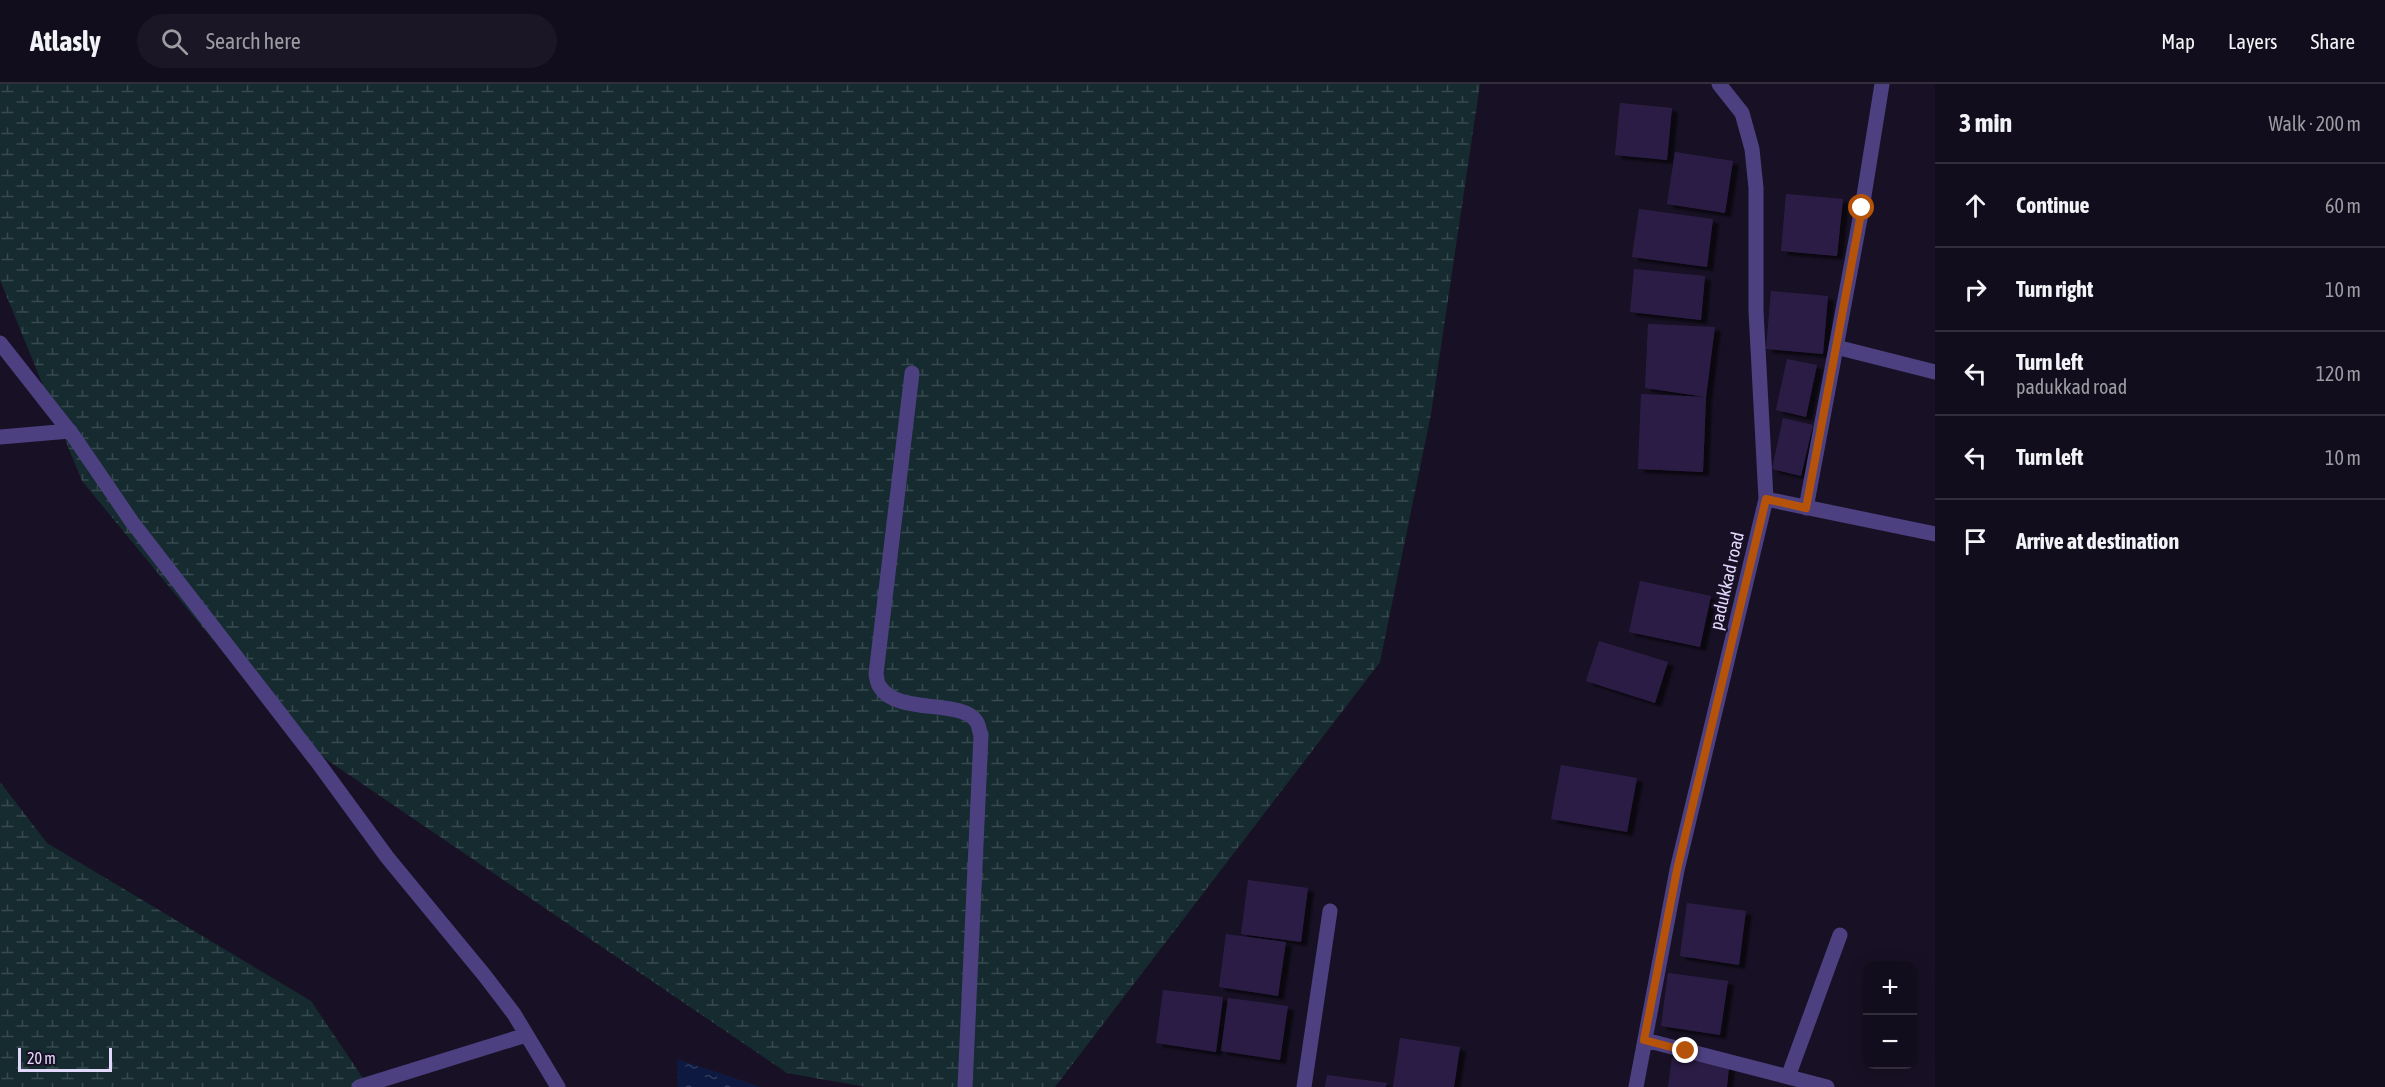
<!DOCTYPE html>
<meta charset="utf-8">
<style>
:root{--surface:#120d1c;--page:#1b1625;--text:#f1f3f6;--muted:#9c9ca3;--line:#312d3b}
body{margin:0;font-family:"Asap Condensed",sans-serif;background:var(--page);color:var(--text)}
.controls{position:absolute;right:18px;bottom:18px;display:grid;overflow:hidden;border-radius:12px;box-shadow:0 3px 15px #0003}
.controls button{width:54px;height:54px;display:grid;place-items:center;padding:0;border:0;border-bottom:2px solid var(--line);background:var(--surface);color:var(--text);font:30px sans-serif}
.scale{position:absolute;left:18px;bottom:15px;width:94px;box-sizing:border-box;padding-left:6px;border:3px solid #e2d8fc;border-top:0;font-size:16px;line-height:21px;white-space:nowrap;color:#e2d8fc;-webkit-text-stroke:4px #181125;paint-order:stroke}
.stop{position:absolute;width:18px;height:18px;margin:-14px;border:4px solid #b45309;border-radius:50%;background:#fff}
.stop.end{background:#b45309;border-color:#fff;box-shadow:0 2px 6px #0008}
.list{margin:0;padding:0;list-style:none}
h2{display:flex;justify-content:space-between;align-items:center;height:78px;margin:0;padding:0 24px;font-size:26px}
h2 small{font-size:20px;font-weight:400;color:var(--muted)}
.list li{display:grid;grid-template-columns:39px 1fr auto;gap:18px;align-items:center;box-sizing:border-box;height:84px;padding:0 24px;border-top:2px solid var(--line)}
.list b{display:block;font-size:22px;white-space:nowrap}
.list p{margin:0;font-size:20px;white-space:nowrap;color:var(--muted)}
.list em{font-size:20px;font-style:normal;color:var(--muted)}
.icon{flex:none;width:33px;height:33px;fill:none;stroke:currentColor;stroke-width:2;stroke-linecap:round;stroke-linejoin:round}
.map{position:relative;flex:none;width:1935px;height:1003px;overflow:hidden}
header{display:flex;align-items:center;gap:36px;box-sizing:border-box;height:84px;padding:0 30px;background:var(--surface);border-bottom:2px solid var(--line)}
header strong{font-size:28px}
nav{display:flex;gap:33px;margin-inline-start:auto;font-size:21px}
.search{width:420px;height:54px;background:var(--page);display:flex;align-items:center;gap:15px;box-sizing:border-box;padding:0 21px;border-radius:33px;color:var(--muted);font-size:22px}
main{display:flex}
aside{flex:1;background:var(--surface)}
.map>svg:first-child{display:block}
.wetland{fill:url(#wetland-marsh)}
.water{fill:url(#water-ripples)}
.building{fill:#2c1f45;filter:url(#shadow)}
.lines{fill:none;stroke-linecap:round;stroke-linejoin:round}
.lane{stroke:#4d4080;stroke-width:15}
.street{stroke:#4d4080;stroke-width:15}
.route{stroke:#b45309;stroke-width:8}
.labels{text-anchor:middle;stroke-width:5;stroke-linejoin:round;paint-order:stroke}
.street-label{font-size:18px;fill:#e2d8fc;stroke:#181125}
</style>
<header>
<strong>Atlasly</strong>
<div class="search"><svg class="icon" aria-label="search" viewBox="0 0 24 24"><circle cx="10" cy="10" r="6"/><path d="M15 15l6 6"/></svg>Search here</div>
<nav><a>Map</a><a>Layers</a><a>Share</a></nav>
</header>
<main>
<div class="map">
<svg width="1935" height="1003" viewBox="0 0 1935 1003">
<defs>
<pattern id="wetland-marsh" width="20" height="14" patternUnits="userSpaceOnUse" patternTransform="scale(1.5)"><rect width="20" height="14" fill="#152b2f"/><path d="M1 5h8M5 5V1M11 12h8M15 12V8" fill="none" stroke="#37494e"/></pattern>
<pattern id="water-ripples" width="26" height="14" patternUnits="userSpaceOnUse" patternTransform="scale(1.5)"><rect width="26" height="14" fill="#0e1941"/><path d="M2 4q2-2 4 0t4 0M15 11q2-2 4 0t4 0" fill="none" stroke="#313a5d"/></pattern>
<filter id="shadow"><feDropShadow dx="6" dy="4" stdDeviation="1.5" flood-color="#0009"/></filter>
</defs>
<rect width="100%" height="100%" fill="#181125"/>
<path class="wetland" d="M0 0H1480L1431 330 1380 578 1055 1003H866L787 989 292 652 82 397 0 196Z
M0 698 47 759 311 917 369 1003H0Z"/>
<path class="water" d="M677 975 761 1003H678Z"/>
<path class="building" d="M1620 19 1672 24 1667 76 1615 71Z
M1675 68 1733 77 1725 129 1667 120Z
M1786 110 1843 115 1837 172 1781 167Z
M1639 125 1713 135 1707 183 1632 173Z
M1634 185 1705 192 1701 236 1630 228Z
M1771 207 1828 212 1823 270 1766 265Z
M1648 240 1715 243 1706 313 1645 304Z
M1787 275 1817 281 1806 333 1776 326Z
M1641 310 1706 313 1703 388 1638 385Z
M1783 334 1813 341 1801 392 1772 385Z
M1640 497 1711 512 1700 563 1629 548Z
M1599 557 1668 578 1655 619 1586 597Z
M1561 681 1637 694 1627 748 1551 735Z
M1248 796 1308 804 1301 858 1241 850Z
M1687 819 1746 827 1739 881 1680 872Z
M1226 850 1286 858 1278 912 1219 903Z
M1668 889 1728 897 1720 951 1661 942Z
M1163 906 1223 913 1216 968 1156 959Z
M1228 914 1288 922 1280 976 1221 967Z
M1400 954 1460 963 1454 1003H1393Z
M1672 974 1729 982 1727 1003H1668Z
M1327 991 1387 999 1386 1003H1325Z"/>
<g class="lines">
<path class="lane" d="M0 353 70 347"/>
<path class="street" d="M0 259 74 353 132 438 319 680 387 773 485 892 514 930 558 1003
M1836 263 1935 288
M912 289 876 590C877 594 877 600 880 603 897 631 962 615 976 637 979 640 979 647 981 651L965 1003
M1766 415 1935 450
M1806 424 1862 124 1882 0
M1645 956 1827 1003
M1788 993 1840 851
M359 1003 526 951
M1304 1003 1330 827
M1636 1003 1677 786 1766 415 1756 227V104L1752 65 1742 29 1719 0"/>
</g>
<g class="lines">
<path class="route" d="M1686 967 1644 956 1677 786 1766 415 1806 424 1862 124"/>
</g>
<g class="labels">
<g class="street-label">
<text transform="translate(1727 497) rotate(-77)" y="6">padukkad road</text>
</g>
</g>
</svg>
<div class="controls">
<button>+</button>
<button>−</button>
</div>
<div class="scale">20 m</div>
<div class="stop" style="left:1862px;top:124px"></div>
<div class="stop end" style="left:1686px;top:967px"></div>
</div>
<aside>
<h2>3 min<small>Walk · 200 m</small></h2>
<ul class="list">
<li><svg class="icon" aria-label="ahead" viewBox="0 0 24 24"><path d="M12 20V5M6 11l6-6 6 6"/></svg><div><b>Continue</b></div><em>60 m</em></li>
<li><svg class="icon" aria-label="right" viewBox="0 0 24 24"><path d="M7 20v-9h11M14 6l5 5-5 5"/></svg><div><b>Turn right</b></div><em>10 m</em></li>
<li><svg class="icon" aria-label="left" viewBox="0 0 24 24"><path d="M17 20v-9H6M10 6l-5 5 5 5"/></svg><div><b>Turn left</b><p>padukkad road</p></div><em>120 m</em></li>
<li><svg class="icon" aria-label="left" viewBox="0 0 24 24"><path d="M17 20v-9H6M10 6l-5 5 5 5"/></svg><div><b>Turn left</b></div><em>10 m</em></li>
<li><svg class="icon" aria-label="arrive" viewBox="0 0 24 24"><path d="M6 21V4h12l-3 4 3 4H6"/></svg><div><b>Arrive at destination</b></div></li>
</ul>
</aside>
</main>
